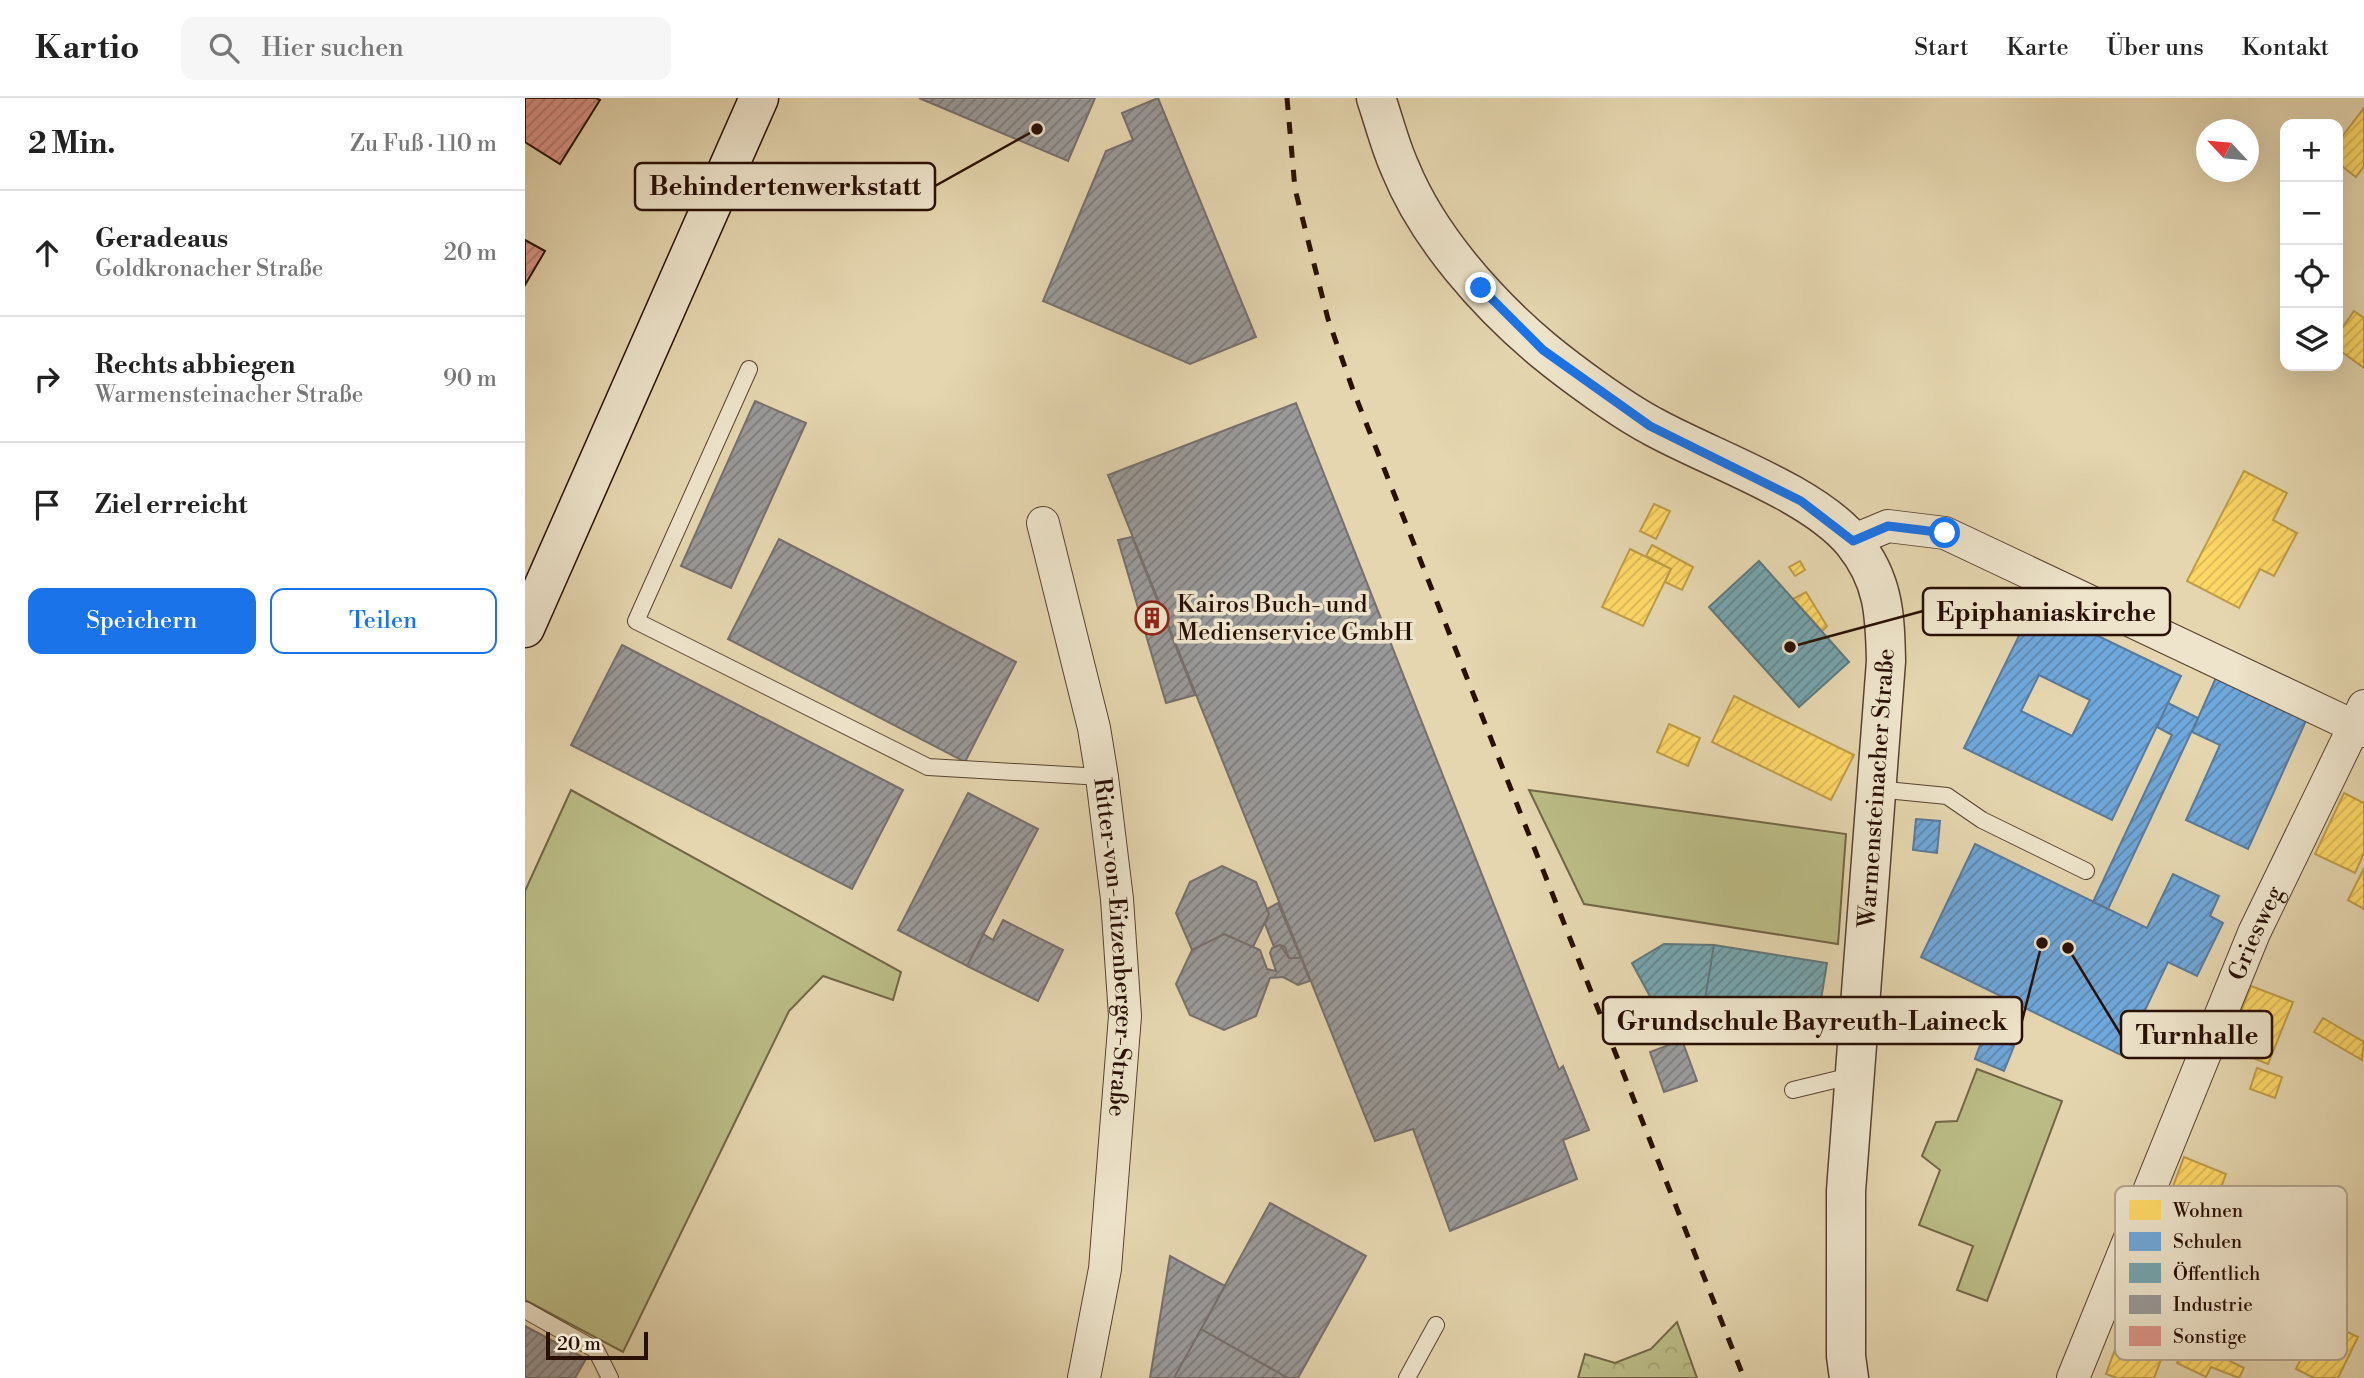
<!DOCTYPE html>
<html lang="de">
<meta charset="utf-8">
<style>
:root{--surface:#fff;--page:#f6f6f6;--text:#222;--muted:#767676;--line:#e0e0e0;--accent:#1a73e8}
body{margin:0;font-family:"Libre Bodoni",serif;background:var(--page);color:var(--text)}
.controls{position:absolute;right:21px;top:21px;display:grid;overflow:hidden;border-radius:14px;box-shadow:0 7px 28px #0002}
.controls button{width:63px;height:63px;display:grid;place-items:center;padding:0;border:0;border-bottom:2px solid var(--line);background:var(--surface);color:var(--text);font:35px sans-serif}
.compass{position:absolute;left:1671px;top:21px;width:63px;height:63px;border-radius:50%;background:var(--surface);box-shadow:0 7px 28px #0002;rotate:296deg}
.scale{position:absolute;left:21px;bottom:18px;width:102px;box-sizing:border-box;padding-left:7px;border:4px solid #291005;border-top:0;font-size:19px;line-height:24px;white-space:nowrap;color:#291005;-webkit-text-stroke:5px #eee4cb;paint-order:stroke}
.stop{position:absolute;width:21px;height:21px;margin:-16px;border:5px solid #1a73e8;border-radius:50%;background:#fff}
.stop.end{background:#1a73e8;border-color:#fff;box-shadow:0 2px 7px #0008}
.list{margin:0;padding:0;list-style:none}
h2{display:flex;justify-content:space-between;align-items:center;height:91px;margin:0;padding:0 28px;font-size:30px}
h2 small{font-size:23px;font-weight:400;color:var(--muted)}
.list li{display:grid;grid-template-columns:46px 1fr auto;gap:21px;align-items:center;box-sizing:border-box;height:126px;padding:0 28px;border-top:2px solid var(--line)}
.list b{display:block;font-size:26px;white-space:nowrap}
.list p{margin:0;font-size:23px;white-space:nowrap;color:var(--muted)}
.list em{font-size:23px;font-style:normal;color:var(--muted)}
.actions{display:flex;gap:14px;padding:21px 28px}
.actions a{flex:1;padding:16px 0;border:2px solid var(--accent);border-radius:14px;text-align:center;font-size:24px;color:var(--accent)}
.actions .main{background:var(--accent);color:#fff}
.icon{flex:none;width:38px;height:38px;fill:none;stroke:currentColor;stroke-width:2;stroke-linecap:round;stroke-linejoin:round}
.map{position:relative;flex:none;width:1839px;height:1280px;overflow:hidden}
header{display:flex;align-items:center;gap:42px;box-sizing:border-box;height:98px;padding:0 35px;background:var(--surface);border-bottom:2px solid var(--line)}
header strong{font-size:33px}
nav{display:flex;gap:38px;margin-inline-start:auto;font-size:24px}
.search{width:490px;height:63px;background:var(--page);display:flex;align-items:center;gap:18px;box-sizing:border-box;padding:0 24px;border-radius:14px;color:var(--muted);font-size:26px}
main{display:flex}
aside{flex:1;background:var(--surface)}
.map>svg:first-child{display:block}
.green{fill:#bbbc86;stroke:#726646;stroke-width:2}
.forest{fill:url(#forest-crowns);stroke:#726646;stroke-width:2}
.homes{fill:url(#homes-hatch);stroke:#bf9d49;stroke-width:2}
.schools{fill:url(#schools-hatch);stroke:#5a7a9c;stroke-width:2;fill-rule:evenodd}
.public{fill:url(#public-hatch);stroke:#5f787c;stroke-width:2}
.industry{fill:url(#industry-hatch);stroke:#77706d;stroke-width:2}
.building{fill:url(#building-hatch);stroke:#291005;stroke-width:2}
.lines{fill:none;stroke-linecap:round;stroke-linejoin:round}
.service-casing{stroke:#584230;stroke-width:18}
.minor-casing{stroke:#584230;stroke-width:34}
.tertiary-casing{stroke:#584230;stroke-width:41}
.secondary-casing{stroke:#291005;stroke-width:41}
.service{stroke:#eee4cb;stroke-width:16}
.minor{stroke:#eee4cb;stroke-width:32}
.tertiary{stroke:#eee4cb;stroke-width:38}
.secondary{stroke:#eee4cb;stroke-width:38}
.rail{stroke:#291005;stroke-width:5;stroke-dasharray:12 12;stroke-linecap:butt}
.route{stroke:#1a73e8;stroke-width:9}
.labels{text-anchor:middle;stroke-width:7;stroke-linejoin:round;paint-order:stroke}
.poi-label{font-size:24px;fill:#291005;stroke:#eee4cb;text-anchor:start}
.street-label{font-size:24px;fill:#291005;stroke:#eee4cb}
.key{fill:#eee4cb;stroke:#b3a490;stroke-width:2}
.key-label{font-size:19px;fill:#291005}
.leader{fill:none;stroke:#291005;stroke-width:2.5}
.callout-dot{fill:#291005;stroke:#eee4cb;stroke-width:2.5}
.callout{fill:#eee4cb;stroke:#291005;stroke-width:2.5}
.callout-label{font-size:26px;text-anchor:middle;font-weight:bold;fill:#291005}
</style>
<header>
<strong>Kartio</strong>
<div class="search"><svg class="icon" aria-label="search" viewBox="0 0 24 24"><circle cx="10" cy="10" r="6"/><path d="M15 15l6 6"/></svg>Hier suchen</div>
<nav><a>Start</a><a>Karte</a><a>Über uns</a><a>Kontakt</a></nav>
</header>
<main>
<aside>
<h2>2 Min.<small>Zu Fuß · 110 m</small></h2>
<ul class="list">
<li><svg class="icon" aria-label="ahead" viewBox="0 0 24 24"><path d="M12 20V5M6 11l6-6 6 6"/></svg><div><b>Geradeaus</b><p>Goldkronacher Straße</p></div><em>20 m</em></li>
<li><svg class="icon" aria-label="right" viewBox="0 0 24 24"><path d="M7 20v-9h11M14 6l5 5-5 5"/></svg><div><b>Rechts abbiegen</b><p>Warmensteinacher Straße</p></div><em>90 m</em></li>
<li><svg class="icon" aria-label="arrive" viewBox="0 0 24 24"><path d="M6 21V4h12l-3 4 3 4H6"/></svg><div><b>Ziel erreicht</b></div></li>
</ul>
<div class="actions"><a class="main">Speichern</a><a>Teilen</a></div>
</aside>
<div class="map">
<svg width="1839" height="1280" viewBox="0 0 1839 1280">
<defs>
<pattern id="forest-crowns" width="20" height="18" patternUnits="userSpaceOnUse" patternTransform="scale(1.75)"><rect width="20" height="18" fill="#bbbc86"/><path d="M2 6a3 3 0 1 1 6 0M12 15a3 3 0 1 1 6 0" fill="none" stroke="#a1a172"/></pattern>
<pattern id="homes-hatch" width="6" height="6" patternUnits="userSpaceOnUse" patternTransform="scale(1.75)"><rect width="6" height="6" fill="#ffd966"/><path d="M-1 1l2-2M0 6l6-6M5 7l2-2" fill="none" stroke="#dbb957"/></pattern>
<pattern id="schools-hatch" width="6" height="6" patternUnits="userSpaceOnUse" patternTransform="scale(1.75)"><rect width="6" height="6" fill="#6fa8dc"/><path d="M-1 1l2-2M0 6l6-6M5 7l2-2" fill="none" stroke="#5b87b0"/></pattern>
<pattern id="public-hatch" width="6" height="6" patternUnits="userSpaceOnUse" patternTransform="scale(1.75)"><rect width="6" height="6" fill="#76a5af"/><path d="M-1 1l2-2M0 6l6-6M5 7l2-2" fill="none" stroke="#61858c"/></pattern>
<pattern id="industry-hatch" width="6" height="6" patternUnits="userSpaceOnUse" patternTransform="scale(1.75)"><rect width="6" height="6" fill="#999"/><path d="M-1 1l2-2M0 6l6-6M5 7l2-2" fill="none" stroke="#7d7b7b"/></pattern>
<pattern id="building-hatch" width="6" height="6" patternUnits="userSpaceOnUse" patternTransform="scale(1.75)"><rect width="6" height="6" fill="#dc9589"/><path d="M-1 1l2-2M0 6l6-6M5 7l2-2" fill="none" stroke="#b2786e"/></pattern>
</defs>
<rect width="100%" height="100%" fill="#e5d6af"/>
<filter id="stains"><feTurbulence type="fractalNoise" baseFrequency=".00286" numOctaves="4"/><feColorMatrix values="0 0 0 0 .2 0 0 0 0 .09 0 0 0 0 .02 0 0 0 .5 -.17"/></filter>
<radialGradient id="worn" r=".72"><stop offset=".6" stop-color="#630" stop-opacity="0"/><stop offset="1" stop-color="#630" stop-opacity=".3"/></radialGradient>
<path class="green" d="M46 692 376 874 368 902 298 878 264 913 98 1254 0 1202V793Z
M1004 692 1321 736 1313 846 1059 806Z
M1452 971 1537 1003 1462 1203 1432 1192 1448 1148 1394 1127 1415 1072 1397 1058 1411 1024 1432 1023Z"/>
<path class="forest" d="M1152 1224 1172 1280H1053L1060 1256 1090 1265 1126 1251Z"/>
<path class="homes" d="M1839 10V68L1831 79 1813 65V44Z
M1829 213 1839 220V270L1813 251V236Z
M1719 373 1762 395 1748 422 1772 435 1749 478 1735 471 1714 510 1662 483Z
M1129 406 1145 413 1131 441 1115 433Z
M1127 447 1168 469 1157 492 1140 484 1146 471 1121 458Z
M1105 451 1146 471 1118 528 1077 509Z
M1275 463 1280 472 1270 478 1264 469Z
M1281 494 1302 528 1297 533 1268 501Z
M1209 598 1329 657 1306 702 1187 644Z
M1144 626 1175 640 1163 668 1132 654Z
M1819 695 1839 705V755L1830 775 1790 756Z
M1839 770V811L1823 802Z
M1726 888 1768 904 1743 966 1702 950Z
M1798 920 1839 944 1837 962 1789 934Z
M1732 970 1757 979 1750 1000 1725 991Z
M1659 1059 1701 1076 1679 1134 1637 1118Z
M1606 1208 1650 1225 1629 1280H1592L1581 1276Z
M1795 1221 1833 1239 1813 1280H1789L1771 1271Z
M1663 1242 1719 1270 1714 1280 1686 1269 1681 1279 1652 1265Z"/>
<path class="schools" d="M1509 507 1656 578 1587 722 1439 650ZM1514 577 1565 602 1547 638 1496 613Z
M1693 575 1784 616 1723 751 1661 722 1695 647 1667 634Z
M1643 605 1673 620 1583 811 1568 804 1647 637 1632 629Z
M1391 721 1415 723 1412 755 1388 752Z
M1450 746 1622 830 1648 776 1694 798 1685 818 1698 825 1672 878 1643 864 1598 958 1396 859Z
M1459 936 1489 948 1479 973 1450 961Z"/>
<path class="public" d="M1234 463 1324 564 1274 609 1184 509Z
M1139 846 1189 847 1179 907 1166 909 1141 928 1107 865Z
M1189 847 1302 865 1292 926 1179 907Z"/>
<path class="industry" d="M394 0H570L543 63Z
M633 0 731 239 665 266 518 203 581 53 608 42 597 15Z
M230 303 281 325 206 490 156 468Z
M771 305 1034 972 1038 968 1064 1032 1038 1042 1052 1081 925 1133 888 1031 850 1043 583 377Z
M607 439 670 597 641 605 593 442Z
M254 441 491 564 440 664 203 541Z
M97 547 378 692 327 791 46 647Z
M443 695 513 731 442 868 373 832Z
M697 768 731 784 744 816 728 849 699 836 667 852 651 815 665 784Z
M753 805 776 860H764L755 847 749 849 740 826 744 816 742 811Z
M478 822 538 852 513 903 442 868 458 836 468 842Z
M699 836 735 852 742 871 751 873 745 855 747 850 755 847 760 849 764 860H776L785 883 773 887 758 879 745 880 731 918 699 932 665 917 651 886 667 852Z
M1157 942 1172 983 1139 994 1125 954Z
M745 1105 841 1158 773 1280H763L676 1231Z
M645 1158 700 1188 649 1280H625Z
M0 1228 61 1261 50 1280H0Z
M676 1231 763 1280H649Z"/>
<path class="building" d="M0 0H71L75 2 35 66 0 44Z
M0 142 20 153 0 187Z"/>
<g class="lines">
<defs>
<path id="service" d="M224 271 111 523 403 669 577 679
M1351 691 1422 698 1457 722 1561 773
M1268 992 1330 977
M0 1212 71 1252 85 1280
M882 1280 911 1227"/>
<g id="minor">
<path id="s1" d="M518 425 569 630 577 679 592 801 600 918 580 1171 559 1280"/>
<path d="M1327 443 1363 428 1420 435 1839 633"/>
<path id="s2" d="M1548 1280 1729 835 1839 608"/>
</g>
<path id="tertiary" d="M851 0C859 23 865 48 875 70 903 139 962 205 1018 252 1046 275 1095 311 1127 328 1184 360 1287 394 1328 444 1359 482 1360 517 1361 563L1321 1093V1258L1324 1280"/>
<path id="secondary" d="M0 530 234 0"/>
</defs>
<use href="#service" class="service-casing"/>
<use href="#minor" class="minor-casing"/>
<use href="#tertiary" class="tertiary-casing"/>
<use href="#secondary" class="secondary-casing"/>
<use href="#service" class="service"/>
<use href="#minor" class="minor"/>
<use href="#tertiary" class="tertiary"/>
<use href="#secondary" class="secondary"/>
<path class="rail" d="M762 0 770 91 803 221 828 292 1219 1280"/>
</g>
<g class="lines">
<path class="route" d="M956 190 1018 252 1125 328 1276 403 1328 443 1363 428 1420 435"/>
</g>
<defs>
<symbol id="building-ring" viewBox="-11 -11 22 22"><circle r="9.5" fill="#eee4cb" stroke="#8f2418" stroke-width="1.5"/><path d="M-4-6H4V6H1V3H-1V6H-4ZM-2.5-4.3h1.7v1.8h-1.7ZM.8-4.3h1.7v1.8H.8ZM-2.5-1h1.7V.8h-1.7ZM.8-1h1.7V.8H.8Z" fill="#8f2418"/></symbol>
</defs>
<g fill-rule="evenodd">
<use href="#building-ring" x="608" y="501" width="38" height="38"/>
</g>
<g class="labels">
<g class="poi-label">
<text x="652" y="514">Kairos Buch- und<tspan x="652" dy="28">Medienservice GmbH</tspan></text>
</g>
<g class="street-label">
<text transform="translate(1351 690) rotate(-86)" y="8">Warmensteinacher Straße</text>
<text dy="8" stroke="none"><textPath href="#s2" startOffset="481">Griesweg</textPath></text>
<text dy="8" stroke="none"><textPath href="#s1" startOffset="432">Ritter-von-Eitzenberger-Straße</textPath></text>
</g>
</g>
<rect x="1590" y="1088" width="232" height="174" rx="10" class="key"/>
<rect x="1604" y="1102" width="32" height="20" fill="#ffd966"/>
<rect x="1604" y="1134" width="32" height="19" fill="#6fa8dc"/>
<rect x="1604" y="1165" width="32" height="20" fill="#76a5af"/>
<rect x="1604" y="1197" width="32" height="19" fill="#999"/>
<rect x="1604" y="1228" width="32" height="20" fill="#dc9589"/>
<g class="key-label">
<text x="1648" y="1119">Wohnen</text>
<text x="1648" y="1150">Schulen</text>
<text x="1648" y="1182">Öffentlich</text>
<text x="1648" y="1213">Industrie</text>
<text x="1648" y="1245">Sonstige</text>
</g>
<path class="leader" d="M512 31L410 88M1265 549L1398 513M1517 845L1497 923M1543 850L1596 937"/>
<g class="callout-dot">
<circle cx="512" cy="31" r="7"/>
<circle cx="1265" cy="549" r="7"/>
<circle cx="1517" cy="845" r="7"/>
<circle cx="1543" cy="850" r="7"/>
</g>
<g class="callout">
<rect x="110" y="65" width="300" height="47" rx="7"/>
<rect x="1398" y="490" width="247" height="47" rx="7"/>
<rect x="1078" y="899" width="419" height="47" rx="7"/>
<rect x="1596" y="913" width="151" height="47" rx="7"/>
</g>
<g class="callout-label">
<text x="260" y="97">Behindertenwerkstatt</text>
<text x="1521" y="523">Epiphaniaskirche</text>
<text x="1287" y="932">Grundschule Bayreuth-Laineck</text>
<text x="1672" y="946">Turnhalle</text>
</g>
<rect width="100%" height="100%" filter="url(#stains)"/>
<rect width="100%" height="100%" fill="url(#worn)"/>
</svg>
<div class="controls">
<button>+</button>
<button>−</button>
<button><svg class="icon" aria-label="locate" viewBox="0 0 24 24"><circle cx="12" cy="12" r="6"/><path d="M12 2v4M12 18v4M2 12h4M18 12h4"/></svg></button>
<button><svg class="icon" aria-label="layers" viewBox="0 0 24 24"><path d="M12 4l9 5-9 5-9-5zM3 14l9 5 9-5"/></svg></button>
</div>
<svg class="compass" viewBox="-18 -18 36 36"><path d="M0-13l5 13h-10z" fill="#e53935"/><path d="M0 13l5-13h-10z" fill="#767676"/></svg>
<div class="scale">20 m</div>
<div class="stop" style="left:1420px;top:435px"></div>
<div class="stop end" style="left:956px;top:190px"></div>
</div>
</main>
